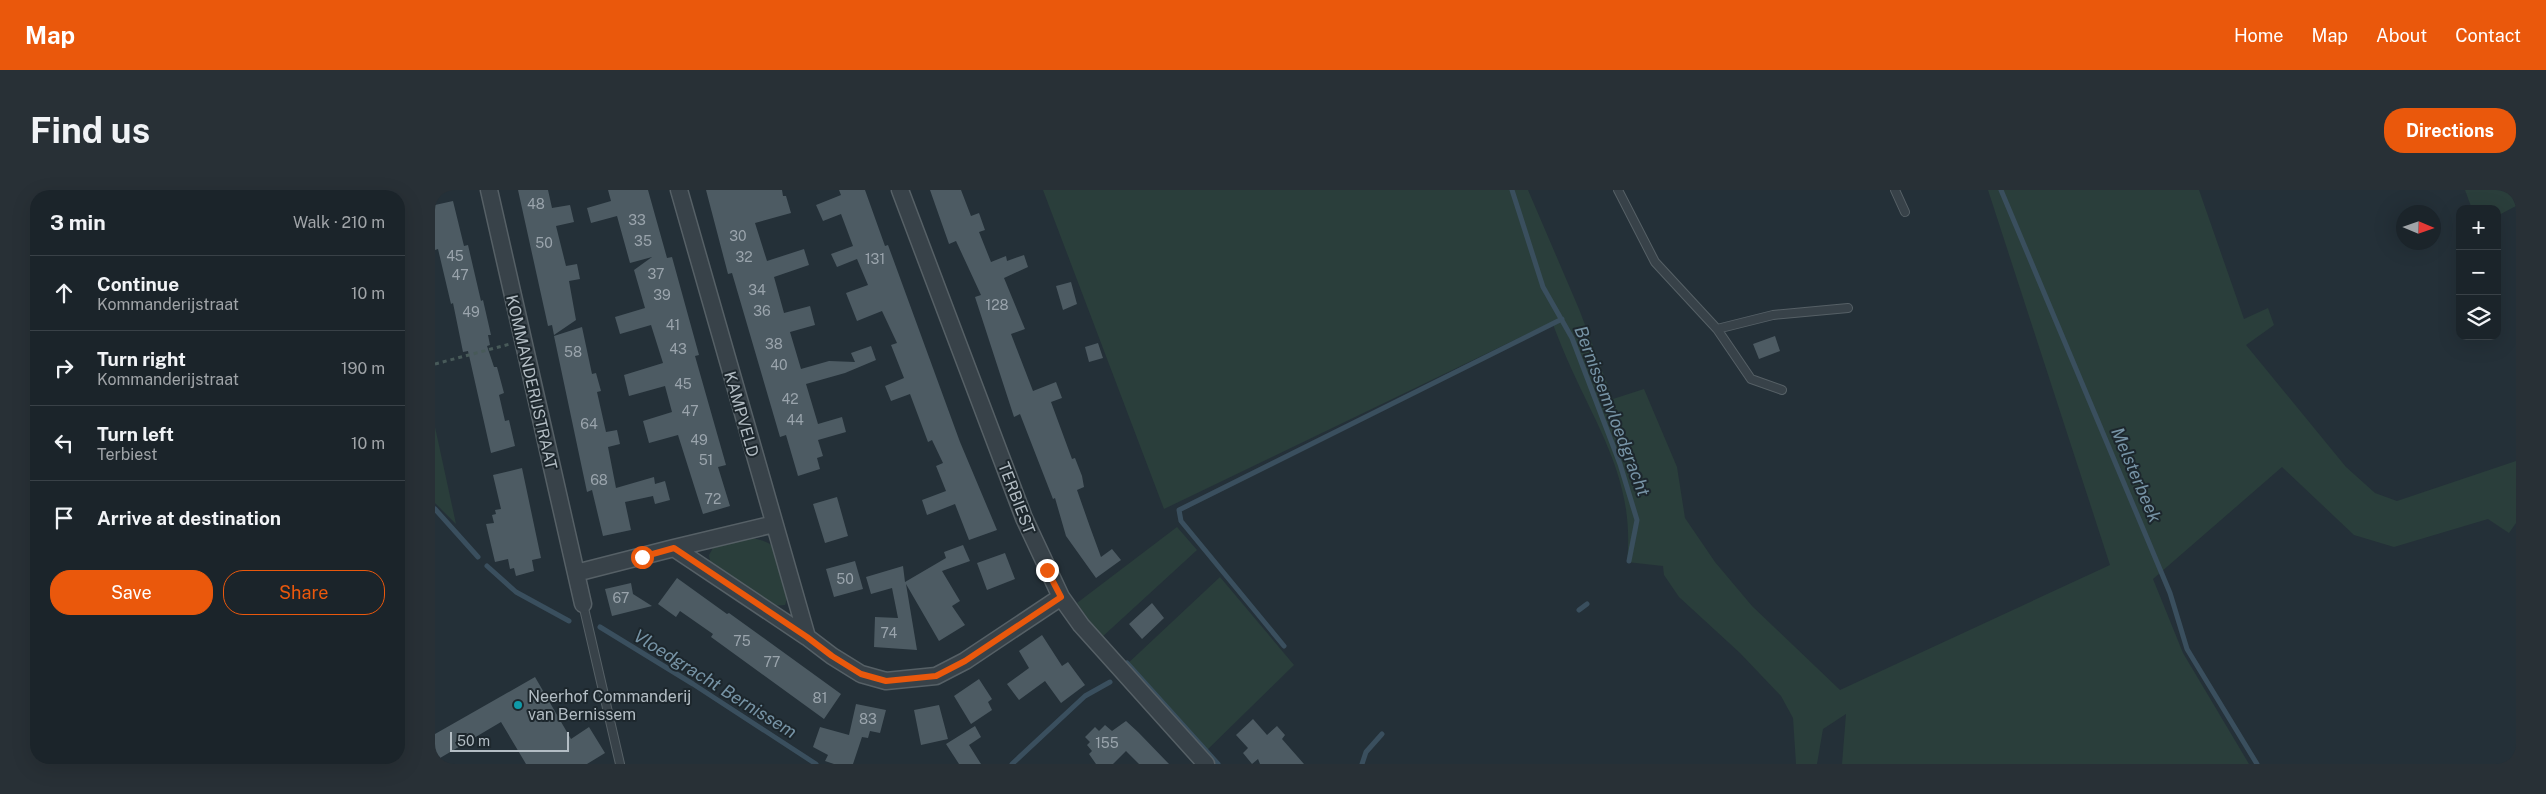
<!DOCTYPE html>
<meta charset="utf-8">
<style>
:root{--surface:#1b242a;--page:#283036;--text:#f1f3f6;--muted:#a0a4a8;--line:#394147;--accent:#ea580c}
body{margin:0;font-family:"Public Sans",sans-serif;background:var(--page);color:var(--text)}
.controls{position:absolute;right:15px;top:15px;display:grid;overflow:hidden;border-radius:10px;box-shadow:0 5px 20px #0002}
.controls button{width:45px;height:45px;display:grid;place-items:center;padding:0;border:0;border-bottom:1px solid var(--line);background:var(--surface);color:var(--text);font:25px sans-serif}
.compass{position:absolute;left:1961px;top:15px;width:45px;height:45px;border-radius:50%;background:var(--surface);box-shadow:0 5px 20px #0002;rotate:92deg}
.scale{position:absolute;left:15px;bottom:12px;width:119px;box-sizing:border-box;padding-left:5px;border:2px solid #b3bdc4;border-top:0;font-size:14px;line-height:18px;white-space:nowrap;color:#b3bdc4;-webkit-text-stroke:4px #1d272d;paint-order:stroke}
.stop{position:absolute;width:15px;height:15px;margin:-11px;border:4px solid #ea580c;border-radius:50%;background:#fff}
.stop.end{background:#ea580c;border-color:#fff;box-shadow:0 1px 5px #0008}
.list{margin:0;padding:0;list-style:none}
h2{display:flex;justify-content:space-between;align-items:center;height:65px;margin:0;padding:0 20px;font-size:21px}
h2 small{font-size:16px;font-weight:400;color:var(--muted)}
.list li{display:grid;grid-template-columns:32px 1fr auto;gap:15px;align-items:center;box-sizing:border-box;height:75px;padding:0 20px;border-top:1px solid var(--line)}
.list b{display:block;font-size:19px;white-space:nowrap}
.list p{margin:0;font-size:16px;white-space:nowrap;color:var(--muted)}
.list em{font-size:16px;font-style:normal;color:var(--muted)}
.actions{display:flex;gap:10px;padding:15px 20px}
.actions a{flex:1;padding:11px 0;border:1px solid var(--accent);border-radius:20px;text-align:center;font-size:18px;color:var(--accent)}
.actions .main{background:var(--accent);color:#fff}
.icon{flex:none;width:28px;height:28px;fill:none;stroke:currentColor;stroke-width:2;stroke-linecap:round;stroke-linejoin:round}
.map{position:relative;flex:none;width:2081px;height:574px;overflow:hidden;border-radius:20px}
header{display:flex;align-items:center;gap:30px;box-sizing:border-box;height:70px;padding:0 25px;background:var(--accent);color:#fff}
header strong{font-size:24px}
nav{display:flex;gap:28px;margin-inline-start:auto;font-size:18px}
.intro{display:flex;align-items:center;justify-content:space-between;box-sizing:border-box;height:120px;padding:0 30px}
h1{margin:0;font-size:35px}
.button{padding:12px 22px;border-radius:20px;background:var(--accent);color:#fff;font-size:18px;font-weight:700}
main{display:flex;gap:30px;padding:0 30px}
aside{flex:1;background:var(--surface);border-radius:20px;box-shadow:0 5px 20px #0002}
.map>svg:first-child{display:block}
.green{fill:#2a3e3b}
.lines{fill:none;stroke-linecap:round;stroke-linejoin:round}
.stream{stroke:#3a4f5e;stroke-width:5}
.building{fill:#4d5b63}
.service-casing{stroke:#566066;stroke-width:10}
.minor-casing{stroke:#566066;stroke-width:19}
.path{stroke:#485a59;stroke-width:3;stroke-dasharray:4 4;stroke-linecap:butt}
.service{stroke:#384249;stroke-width:8}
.minor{stroke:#384249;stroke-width:16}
.route{stroke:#ea580c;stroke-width:6}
.culture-dot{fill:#0f9aa8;stroke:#1d272d;stroke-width:2}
.labels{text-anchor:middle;stroke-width:4;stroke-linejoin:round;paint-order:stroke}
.number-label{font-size:14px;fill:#9aa4ac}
.street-label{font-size:16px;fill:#b3bdc4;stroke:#1d272d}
.poi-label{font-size:16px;fill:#b3bdc4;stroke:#1d272d;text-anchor:start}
.water-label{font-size:18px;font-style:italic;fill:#7693a5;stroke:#1d272d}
</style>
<header>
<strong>Map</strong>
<nav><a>Home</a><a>Map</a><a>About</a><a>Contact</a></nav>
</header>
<div class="intro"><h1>Find us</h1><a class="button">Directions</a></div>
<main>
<aside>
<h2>3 min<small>Walk · 210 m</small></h2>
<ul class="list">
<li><svg class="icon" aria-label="ahead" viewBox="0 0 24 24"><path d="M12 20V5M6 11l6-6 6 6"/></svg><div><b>Continue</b><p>Kommanderijstraat</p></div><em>10 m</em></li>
<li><svg class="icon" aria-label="right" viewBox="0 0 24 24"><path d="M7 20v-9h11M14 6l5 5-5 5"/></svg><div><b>Turn right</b><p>Kommanderijstraat</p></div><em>190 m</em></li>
<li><svg class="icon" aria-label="left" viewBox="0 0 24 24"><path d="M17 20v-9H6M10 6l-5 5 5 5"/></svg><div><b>Turn left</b><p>Terbiest</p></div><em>10 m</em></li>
<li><svg class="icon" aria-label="arrive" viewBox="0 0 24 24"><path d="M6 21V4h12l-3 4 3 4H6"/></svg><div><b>Arrive at destination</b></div></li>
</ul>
<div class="actions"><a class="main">Save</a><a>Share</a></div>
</aside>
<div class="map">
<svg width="2081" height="574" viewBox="0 0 2081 574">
<rect width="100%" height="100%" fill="#243038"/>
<path class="green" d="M608 0H1093L1144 119 1178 209 1209 199 1242 277 1250 328 1280 372 1317 416 1405 500 1675 375 1553 0H1764L1809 129 1833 118 1839 135 1811 155 1911 277 1940 303 1962 311 2081 271V333L2074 343 2053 329 1959 357 1919 345 1847 277 1718 389 1748 463 1814 574H1407L1411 524 1388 539 1382 574H1361L1358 528 1346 506 1305 463 1244 407 1229 385 1228 376 1192 372C1200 295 1166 244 1136 178 1129 163 1123 147 1117 132L729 319Z
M2030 0H2074L2081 16 2062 26V19H2037Z
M0 237 21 334 0 313Z
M742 337 762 360 666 448 642 413Z
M318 348C325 350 334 351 339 358 345 367 355 407 350 415L336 416 275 371 274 365 278 358Z
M785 387 859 475 769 563 689 477Z"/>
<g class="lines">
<path class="stream" d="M1077 0 1108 97 1137 148 1185 274 1202 330 1194 371
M1566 0 1735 403 1752 459 1822 574
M0 319 43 367
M52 376 81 402 134 431
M1144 420 1152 414
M165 437 258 494 381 574
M849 456 746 331 744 320 1127 129
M692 473 783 574
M577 574 650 506 675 492
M927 574 931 562 947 544"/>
</g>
<path class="building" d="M83 0H113L117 18 135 15 139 32 121 36 131 76 142 74 145 89 134 91 141 130 119 145 117 135 113 136Z
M173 0H213L232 68 237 67 264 165 260 166 291 275 283 277 295 316 268 324 243 245 214 253 208 231 237 222 230 196 194 206 189 185 228 173 216 135 185 144 180 127 210 118 199 80 217 67 195 73 182 26 156 33 152 18 176 11Z
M271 0H347L348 6H351L356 23 320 33 332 71 369 59 374 75 339 87 349 123 375 116 380 135 355 142 366 179 394 171 420 172 416 163 436 156 441 170 410 183 371 194 383 234 407 227 411 242 383 250 388 266 382 268 385 279 363 286 351 245 345 247 297 83 293 84Z
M404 0H430L450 56 453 55 525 252 562 340 534 350 520 314 492 325 487 310 511 301 501 276 508 273 497 250 493 252 475 204 456 211 450 196 469 188 456 155 462 153 447 121 422 131 411 103 433 95 422 69 402 77 396 64 418 56 406 24 388 31 381 15 406 5Z
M495 0H526L536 26 544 23 550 40 544 42 556 72 571 66 572 71 589 65 593 77 569 88 590 139 576 144 598 201 621 192 627 208 616 212 637 269 640 268 647 286 649 297 642 300 655 337 666 367 677 359 686 370 661 388 631 346 620 308 618 309 585 224 579 227 540 107 546 105 521 51 514 54Z
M18 11 29 56 33 55 46 111 48 110 56 145H53L55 155 52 156 59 177H62L69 203 64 205 70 231 74 230 80 256 56 263 33 161 28 162 18 113 16 114 3 59 0 60V15Z
M636 92 642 114 628 120 621 96Z
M147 137 157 184 161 183 166 201 162 202 171 242 182 240 185 254 173 257 181 298 219 287 220 294 230 291 235 310 220 314 218 306 190 312 196 340 168 346 157 300 152 302 119 146Z
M1340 146 1345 161 1324 169 1318 154Z
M663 153 668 168 654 172 650 157Z
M87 278 106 368 97 370 99 381 81 386 79 378 75 379 73 369 60 372 51 334 59 333 57 325 61 324 60 320 66 319 58 285Z
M402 307 413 346 390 353 378 314Z
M528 355 535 371 507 381 525 411 517 416 530 435 504 451 471 394 482 460 439 457 440 427 463 428 457 398 436 404 431 387 468 376 470 392 511 368 509 362Z
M570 363 580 389 552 400 542 373Z
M420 371 428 399 399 407 391 379Z
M242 388 292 424 294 423 406 504 389 529 276 447 278 444 245 421 241 427 223 414Z
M196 393 198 404 217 416 177 426 170 399Z
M717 413 729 428 707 449 694 434Z
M607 445 627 476 633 472 650 495 626 513 610 491 584 510 572 494 594 478 584 461Z
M100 487 136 549 154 537 170 563 152 574H91L66 532 0 571V544Z
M544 489 557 509 553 512 557 520 536 534 519 506Z
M421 514 451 520 445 543 435 541 433 548 427 547 418 574H399L390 571 393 565 378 557 385 537 414 545Z
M504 515 513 549 486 555 479 520Z
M818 529 832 545 842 536 850 545 847 549 869 574H825L823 569 817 574 808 563 813 558 801 545Z
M691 531 703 542 734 574H704L691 561 678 574H661L654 564 657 561 652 555 655 552 650 547 660 537 664 541 670 535 677 541Z
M540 536 546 547 534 555 546 574H524L511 554Z"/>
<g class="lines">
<defs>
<path id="service" d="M1183 0 1220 72 1282 139 1316 189 1347 200
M1460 0 1470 22
M1282 139 1338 125 1413 118
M148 414 185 574"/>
<path id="minor" d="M54 0 148 414
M244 0 372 447
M465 0 589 328 626 407 646 435 771 574
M239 358 339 334
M141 383 239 358 372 447 397 466 426 484 451 491 501 486 530 471 626 407"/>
</defs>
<use href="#service" class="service-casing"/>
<use href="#minor" class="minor-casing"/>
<path class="path" d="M0 174 75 154"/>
<use href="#service" class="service"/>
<use href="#minor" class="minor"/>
</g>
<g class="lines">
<path class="route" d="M207 367 239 358 372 447 397 466 426 484 451 491 501 486 530 471 626 407 612 380"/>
</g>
<circle class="culture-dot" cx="83" cy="515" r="5"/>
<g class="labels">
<g class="number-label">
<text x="101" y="19">48</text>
<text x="202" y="35">33</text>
<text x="303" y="51">30</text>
<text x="208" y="56">35</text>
<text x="109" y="58">50</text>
<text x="20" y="71">45</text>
<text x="309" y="72">32</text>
<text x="440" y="74">131</text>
<text x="221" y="89">37</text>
<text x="25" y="90">47</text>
<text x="322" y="105">34</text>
<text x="227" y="110">39</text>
<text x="562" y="120">128</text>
<text x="327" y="126">36</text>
<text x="36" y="127">49</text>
<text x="238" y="140">41</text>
<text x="339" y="159">38</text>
<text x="243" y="164">43</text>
<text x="138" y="167">58</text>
<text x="344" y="180">40</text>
<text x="248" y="199">45</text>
<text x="355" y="214">42</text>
<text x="255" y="226">47</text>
<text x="360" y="235">44</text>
<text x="154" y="239">64</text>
<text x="264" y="255">49</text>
<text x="271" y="275">51</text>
<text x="164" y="295">68</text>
<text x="278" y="314">72</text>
<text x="410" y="394">50</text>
<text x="186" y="413">67</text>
<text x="454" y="448">74</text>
<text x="307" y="456">75</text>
<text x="337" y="477">77</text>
<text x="385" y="513">81</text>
<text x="433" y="534">83</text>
<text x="672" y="558">155</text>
</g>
<g class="street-label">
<text transform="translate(97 192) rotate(77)" y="6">KOMMANDERIJSTRAAT</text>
<text transform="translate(307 224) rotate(74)" y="6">KAMPVELD</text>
<text transform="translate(582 308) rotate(69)" y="6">TERBIEST</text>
</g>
<g class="poi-label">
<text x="93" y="512">Neerhof Commanderij<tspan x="93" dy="18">van Bernissem</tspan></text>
</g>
<g class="water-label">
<text transform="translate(1177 221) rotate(69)" y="6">Bernissemvloedgracht</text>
<text transform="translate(1701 285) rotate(67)" y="6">Melsterbeek</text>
<text transform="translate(280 494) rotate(32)" y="6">Vloedgracht Bernissem</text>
</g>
</g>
</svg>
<div class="controls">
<button>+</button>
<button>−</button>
<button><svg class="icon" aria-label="layers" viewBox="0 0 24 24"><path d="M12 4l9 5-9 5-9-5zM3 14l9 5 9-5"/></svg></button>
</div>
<svg class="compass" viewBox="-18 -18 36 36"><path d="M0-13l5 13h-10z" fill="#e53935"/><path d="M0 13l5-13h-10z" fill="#a0a4a8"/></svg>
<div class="scale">50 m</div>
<div class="stop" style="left:207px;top:367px"></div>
<div class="stop end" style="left:612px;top:380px"></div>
</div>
</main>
